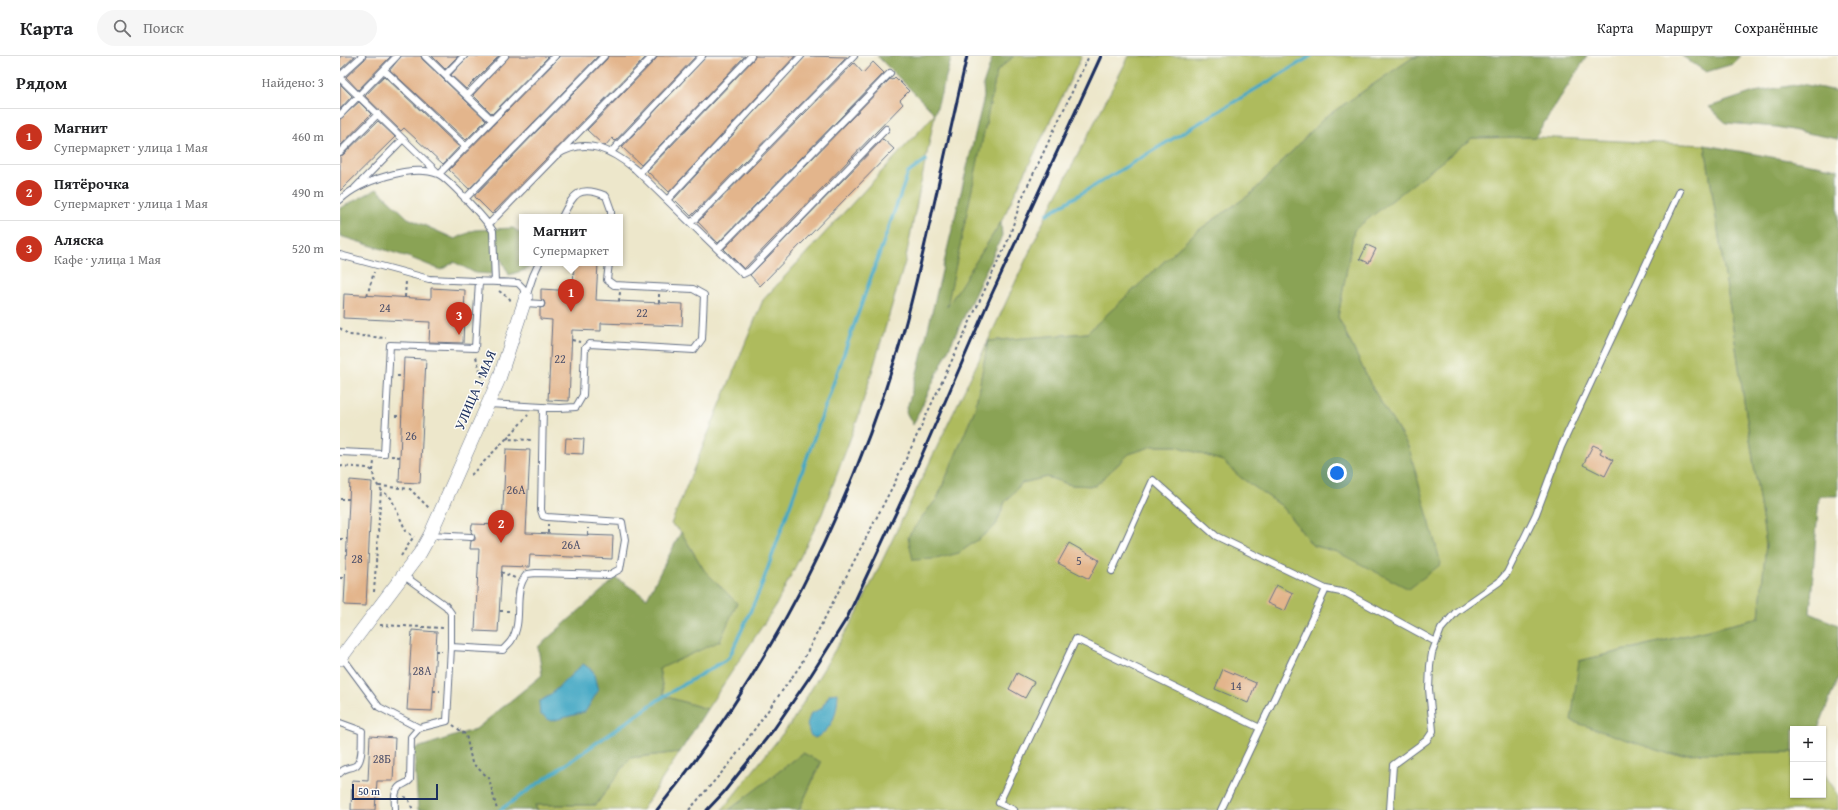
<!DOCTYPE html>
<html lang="ru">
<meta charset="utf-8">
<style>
:root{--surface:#fff;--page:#f6f6f6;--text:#202124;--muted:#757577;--line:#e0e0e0;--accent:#c8321e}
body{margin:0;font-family:"Gentium Book Plus",serif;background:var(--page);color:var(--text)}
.controls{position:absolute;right:12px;bottom:12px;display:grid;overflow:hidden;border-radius:0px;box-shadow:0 1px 3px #0004}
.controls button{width:36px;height:36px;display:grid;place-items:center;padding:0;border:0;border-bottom:1px solid var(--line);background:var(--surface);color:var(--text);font:20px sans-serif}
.scale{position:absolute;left:12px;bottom:10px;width:86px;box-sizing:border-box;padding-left:4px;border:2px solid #1b2f5e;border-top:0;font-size:11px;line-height:14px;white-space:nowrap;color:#1b2f5e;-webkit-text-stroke:3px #fdfcf7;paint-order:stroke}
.you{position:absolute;left:997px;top:417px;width:14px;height:14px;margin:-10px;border:3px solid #fff;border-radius:50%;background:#1a73e8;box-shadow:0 0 0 6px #1a73e833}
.badge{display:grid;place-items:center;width:26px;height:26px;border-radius:50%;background:var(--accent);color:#fff;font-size:13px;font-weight:700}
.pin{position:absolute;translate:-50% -33px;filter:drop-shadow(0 1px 2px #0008)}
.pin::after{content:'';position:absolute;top:21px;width:14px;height:12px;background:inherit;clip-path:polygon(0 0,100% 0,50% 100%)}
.popup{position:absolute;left:179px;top:158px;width:104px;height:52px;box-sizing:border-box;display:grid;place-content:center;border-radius:0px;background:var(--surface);filter:drop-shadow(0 1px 3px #0005);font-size:13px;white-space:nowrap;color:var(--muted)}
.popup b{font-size:15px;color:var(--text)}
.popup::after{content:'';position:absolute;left:50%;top:100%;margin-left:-8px;border:8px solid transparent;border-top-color:var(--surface)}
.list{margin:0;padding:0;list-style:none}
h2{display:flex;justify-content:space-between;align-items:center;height:52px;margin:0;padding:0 16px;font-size:17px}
h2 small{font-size:13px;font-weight:400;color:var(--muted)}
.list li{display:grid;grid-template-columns:26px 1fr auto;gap:12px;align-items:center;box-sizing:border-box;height:56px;padding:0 16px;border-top:1px solid var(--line)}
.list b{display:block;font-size:15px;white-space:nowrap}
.list p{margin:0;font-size:13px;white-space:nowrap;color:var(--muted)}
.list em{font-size:13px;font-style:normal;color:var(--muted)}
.icon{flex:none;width:22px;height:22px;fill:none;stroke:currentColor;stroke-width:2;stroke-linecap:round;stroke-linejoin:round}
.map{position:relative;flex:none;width:1498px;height:754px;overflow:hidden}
header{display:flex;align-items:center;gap:24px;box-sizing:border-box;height:56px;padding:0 20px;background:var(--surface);border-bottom:1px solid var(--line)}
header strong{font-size:19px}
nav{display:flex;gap:22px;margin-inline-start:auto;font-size:14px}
.search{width:280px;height:36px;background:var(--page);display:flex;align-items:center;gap:10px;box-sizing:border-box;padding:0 14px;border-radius:22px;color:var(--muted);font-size:15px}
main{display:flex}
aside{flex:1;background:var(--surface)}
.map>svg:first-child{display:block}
.green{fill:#aebb5d;stroke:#64755e;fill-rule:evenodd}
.forest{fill:#8aa354;stroke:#526959;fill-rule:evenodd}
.water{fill:#44a8c4;stroke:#306c91}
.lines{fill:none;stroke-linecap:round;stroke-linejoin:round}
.stream{stroke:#44a8c4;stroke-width:3.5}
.building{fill:#e3b58c}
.service-casing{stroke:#646f84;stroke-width:8}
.minor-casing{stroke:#646f84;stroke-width:14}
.path{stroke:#646f84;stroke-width:2;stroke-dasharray:3 3;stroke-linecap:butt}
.service{stroke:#fff;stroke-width:6}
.minor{stroke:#fff;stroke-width:13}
.rail{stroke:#1b2f5e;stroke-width:3}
.labels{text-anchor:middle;stroke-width:3;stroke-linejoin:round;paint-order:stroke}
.number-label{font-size:12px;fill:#4d506a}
.street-label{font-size:14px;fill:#1b2f5e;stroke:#fdfcf7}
</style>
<header>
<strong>Карта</strong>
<div class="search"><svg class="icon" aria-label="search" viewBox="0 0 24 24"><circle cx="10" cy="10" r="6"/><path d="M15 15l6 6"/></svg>Поиск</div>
<nav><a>Карта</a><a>Маршрут</a><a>Сохранённые</a></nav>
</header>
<main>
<aside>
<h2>Рядом<small>Найдено: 3</small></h2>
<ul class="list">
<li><span class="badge">1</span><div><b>Магнит</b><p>Супермаркет · улица 1 Мая</p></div><em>460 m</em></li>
<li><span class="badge">2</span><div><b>Пятёрочка</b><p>Супермаркет · улица 1 Мая</p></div><em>490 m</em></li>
<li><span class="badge">3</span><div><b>Аляска</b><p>Кафе · улица 1 Мая</p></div><em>520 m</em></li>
</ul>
</aside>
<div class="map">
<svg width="1498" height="754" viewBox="0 0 1498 754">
<rect width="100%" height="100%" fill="#fdfcf7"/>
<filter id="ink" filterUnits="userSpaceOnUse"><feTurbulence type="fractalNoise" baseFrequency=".025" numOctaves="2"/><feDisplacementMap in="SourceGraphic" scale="8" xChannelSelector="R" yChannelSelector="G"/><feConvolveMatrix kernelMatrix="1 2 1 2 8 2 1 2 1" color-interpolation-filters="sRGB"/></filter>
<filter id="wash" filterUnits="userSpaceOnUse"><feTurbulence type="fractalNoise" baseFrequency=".012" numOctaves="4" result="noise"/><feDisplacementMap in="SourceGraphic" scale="16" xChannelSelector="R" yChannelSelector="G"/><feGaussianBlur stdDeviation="0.9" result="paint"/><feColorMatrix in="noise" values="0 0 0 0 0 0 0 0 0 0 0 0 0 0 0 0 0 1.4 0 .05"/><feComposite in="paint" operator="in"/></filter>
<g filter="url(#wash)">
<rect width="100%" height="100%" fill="#ede7cb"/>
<path class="green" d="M674 0H742L661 166 606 253 657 15Z
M789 0H1080L1072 2 984 62 912 137 856 176 747 277 648 285 635 353 597 443 581 462 619 497 656 469 665 446 682 427 707 421 731 429 755 430 789 398 813 390H837L883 405 900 421 942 450 972 489 997 496 1069 392 1033 333 998 261 1014 173 1132 82 1195 81 1365 89 1426 488 1419 562 1239 605 1329 698 1453 696V739H1483V716L1498 738V754H459L481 707 463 697 389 754H382L451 667 517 557 648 285 707 158ZM490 638 481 679V653Z
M595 58 565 206 518 362 482 458 435 551 367 653 324 640 319 612 356 596 397 547 364 514 341 476 331 468 423 244Z
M340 696 302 754H197L195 749H256L290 702Z"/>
<path class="forest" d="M537 0H612L595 58Z
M653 0H674L657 15 607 251 661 166 662 180 573 369 566 356 580 306 644 41 643 29Z
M1080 0H1247L1195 81 1132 82 1014 174 998 261 1033 333 1069 392 1101 508 1069 533 997 496 972 489 942 450 900 421 883 405 837 390H813L789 398 755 430 731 429 707 421 682 427 665 446 656 469 639 483 619 497 596 503 573 504 568 481 581 462 597 443 635 353 648 285 747 277 856 176 912 137 984 62 1072 2Z
M1342 0H1401L1393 8 1366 16Z
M1461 28 1498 35V83L1436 71 1386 67 1369 51 1414 36Z
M1365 89 1498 113V440H1479L1470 557 1498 569V622L1478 673H1453V696L1329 698 1231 665 1239 605 1419 562 1426 488Z
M37 133 68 162 115 183 134 174 173 172 182 178V207H189L188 213 169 219 158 197 152 218 135 217 114 206 101 214 71 202 0 180V152Z
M341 476 364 514 397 547 380 585 319 613 324 640 367 653 340 696 290 702 256 749H195L197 754H78L74 693 136 673 202 619 198 591 276 522 307 542ZM243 608 253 615 199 646 209 640Z
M463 697 481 706 459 754H389Z"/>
<path class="water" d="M243 608 253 615 258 635 245 656 211 665 200 658 199 646 209 640Z
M498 637C497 656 494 673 475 682L470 679 467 668 471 657 481 653 490 638Z"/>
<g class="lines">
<path class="stream" d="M707 158 971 0
M160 754 324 640 389 602 420 534 568 117 586 104"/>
</g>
<g id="blocks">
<path class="building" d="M0 0H15L0 14Z
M26 0H51L18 34 6 21 25 3Z
M61 0H81L82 3 146 64 126 84 50 14Z
M92 0H118L105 13Z
M128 0H159L126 33 111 19Z
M169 0H209L152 58 133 39Z
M219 0H258L129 133 109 114 218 3Z
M268 0H307L152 158 135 141V139L267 3Z
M317 0H356L275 85 272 82 265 90 263 89 247 74 316 3Z
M366 0H405L301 109 282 91Z
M415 0H455L329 136 307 115 414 3Z
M465 0 507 1 351 160 334 143 335 142Z
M533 6 544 17 378 187 358 166 514 7 523 17Z
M44 20 119 91 103 108 64 72 61 75 25 40Z
M555 21 569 35 560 44 563 48 404 213 384 193 550 23 552 24Z
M0 28 12 40 0 53Z
M19 46 31 58 0 90V63Z
M38 65 55 81 0 135V100L3 99Z
M543 83 554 93 420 230 410 219Z
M1027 189 1036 193 1029 207 1020 203Z
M234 207H258L256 244 343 248 342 270 261 267V275L232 274 229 345 208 344 212 264 200 263V252L204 251 205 248 204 245 201 243V233L233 235Z
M91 232 125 234 123 287 89 286 90 266 3 262 4 238 91 243Z
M64 302 86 303 80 427 59 426Z
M226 382 244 383 243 398 225 397Z
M1253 389 1262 393 1260 397 1273 404 1265 420 1243 409Z
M166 393 190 394 186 477 273 480 272 503 190 499 189 511 162 510 158 576 135 575 139 493H130L131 485 135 484V481L131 476 132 468 162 469Z
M10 424 32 426 26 550 4 549Z
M729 487 759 504 749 523 718 507Z
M936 529 953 537 945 555 927 547Z
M72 574 97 576 92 655 67 654Z
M883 613 916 627 908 647 875 633Z
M677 617 694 626 685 642 669 633Z
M30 680 55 682 53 725H37L35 754H11L12 724 28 725Z"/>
</g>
</g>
<g filter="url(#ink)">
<use href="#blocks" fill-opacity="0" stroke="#646f84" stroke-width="1"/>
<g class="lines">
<defs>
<path id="service" d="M85 0 152 64
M44 14 126 91
M105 19 124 0
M0 20 22 0
M0 22 99 118 215 0
M127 39 165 0
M0 59 57 0
M0 96 38 58
M271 96 362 0
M217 99C246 80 271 94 295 113L403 218 409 215 546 73
M299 117 411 0
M15 132 63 83
M125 143 264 0
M0 144C19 125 72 108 98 118 108 122 147 165 153 175L155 226
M327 144 461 0
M222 161C234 137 239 129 266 140L271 154V161
M351 167 514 0
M149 168 313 0
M378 193 550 17
M0 199 89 223 178 227 183 232 186 241
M186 241 193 220 199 207
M185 247 201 248
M148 348 220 352 236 351 243 339 245 292 249 288 354 294 362 283 364 239 353 233 274 229 267 224 269 207
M0 396 44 398 50 289 135 292 139 225
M90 479 131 481
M772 515 813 424 876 480 986 533 881 754
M63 519 106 550 111 557V591L163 594C165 591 169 588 171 585 185 564 171 537 187 518L196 517 269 519 280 513 285 484 282 466 207 461 203 460 201 454 203 351
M986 533 1006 537 1096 586
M2 601 39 651 79 672
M0 667 22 675C21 684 24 705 15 710 9 713 5 711 0 717
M55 754C55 747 53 737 59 731 62 728 67 728 70 724L71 681 79 672 107 665 111 591
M674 754 659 747 736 583 920 672
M1050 754 1053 709 1087 684 1093 675 1089 633 1090 610 1092 597 1101 573 1116 556 1159 526 1167 517 1196 458 1221 391 1340 135"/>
<path id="minor" d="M0 603 80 497 90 479 159 323 186 241"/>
</defs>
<use href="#service" class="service-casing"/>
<use href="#minor" class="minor-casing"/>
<path class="path" d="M159 235 170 243V247
M27 240 34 216
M65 241 66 225
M279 245 280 236
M319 247V238
M0 272 9 279 46 282
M232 284 240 286
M136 301 144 327
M57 320H63
M55 360H62
M167 383 188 359
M51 400 60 401
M0 410 28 412 33 415 34 424 41 434 51 442 66 475 74 481
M33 415 34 405
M131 419 166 383 193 384
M39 430 70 433 89 452
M0 443H9
M208 477V468
M248 479V472
M0 483H7
M61 500 74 480
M161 516 175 522
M0 522H5
M34 536 41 434
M160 555H170
M40 569 104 572
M95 595H102
M93 635H100
M113 669 126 679 132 707 149 722 157 754
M64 741 68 742 73 754
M349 754 391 706 460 610 557 422 669 182 681 144 749 0"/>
<use href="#service" class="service"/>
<use href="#minor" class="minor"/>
<path class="rail" d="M317 754C427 618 507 461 558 294 571 252 580 209 590 166 602 111 615 55 627 0
M367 754 384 736 434 673 471 619 507 562 568 431 650 242 761 0"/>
</g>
</g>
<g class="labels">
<g class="number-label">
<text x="45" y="256">24</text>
<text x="302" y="261">22</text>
<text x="220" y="307">22</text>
<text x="71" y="384">26</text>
<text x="176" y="438">26А</text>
<text x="231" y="493">26А</text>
<text x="17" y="507">28</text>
<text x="739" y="509">5</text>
<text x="82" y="619">28А</text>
<text x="896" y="634">14</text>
<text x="42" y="707">28Б</text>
</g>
<g class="street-label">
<text transform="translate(135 334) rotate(-67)" y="5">УЛИЦА 1 МАЯ</text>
</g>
</g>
</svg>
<div class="controls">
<button>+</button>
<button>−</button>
</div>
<div class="scale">50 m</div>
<div class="you"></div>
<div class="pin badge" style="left:231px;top:256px">1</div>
<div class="popup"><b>Магнит</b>Супермаркет</div>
<div class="pin badge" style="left:161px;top:487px">2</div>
<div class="pin badge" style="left:119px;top:279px">3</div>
</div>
</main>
